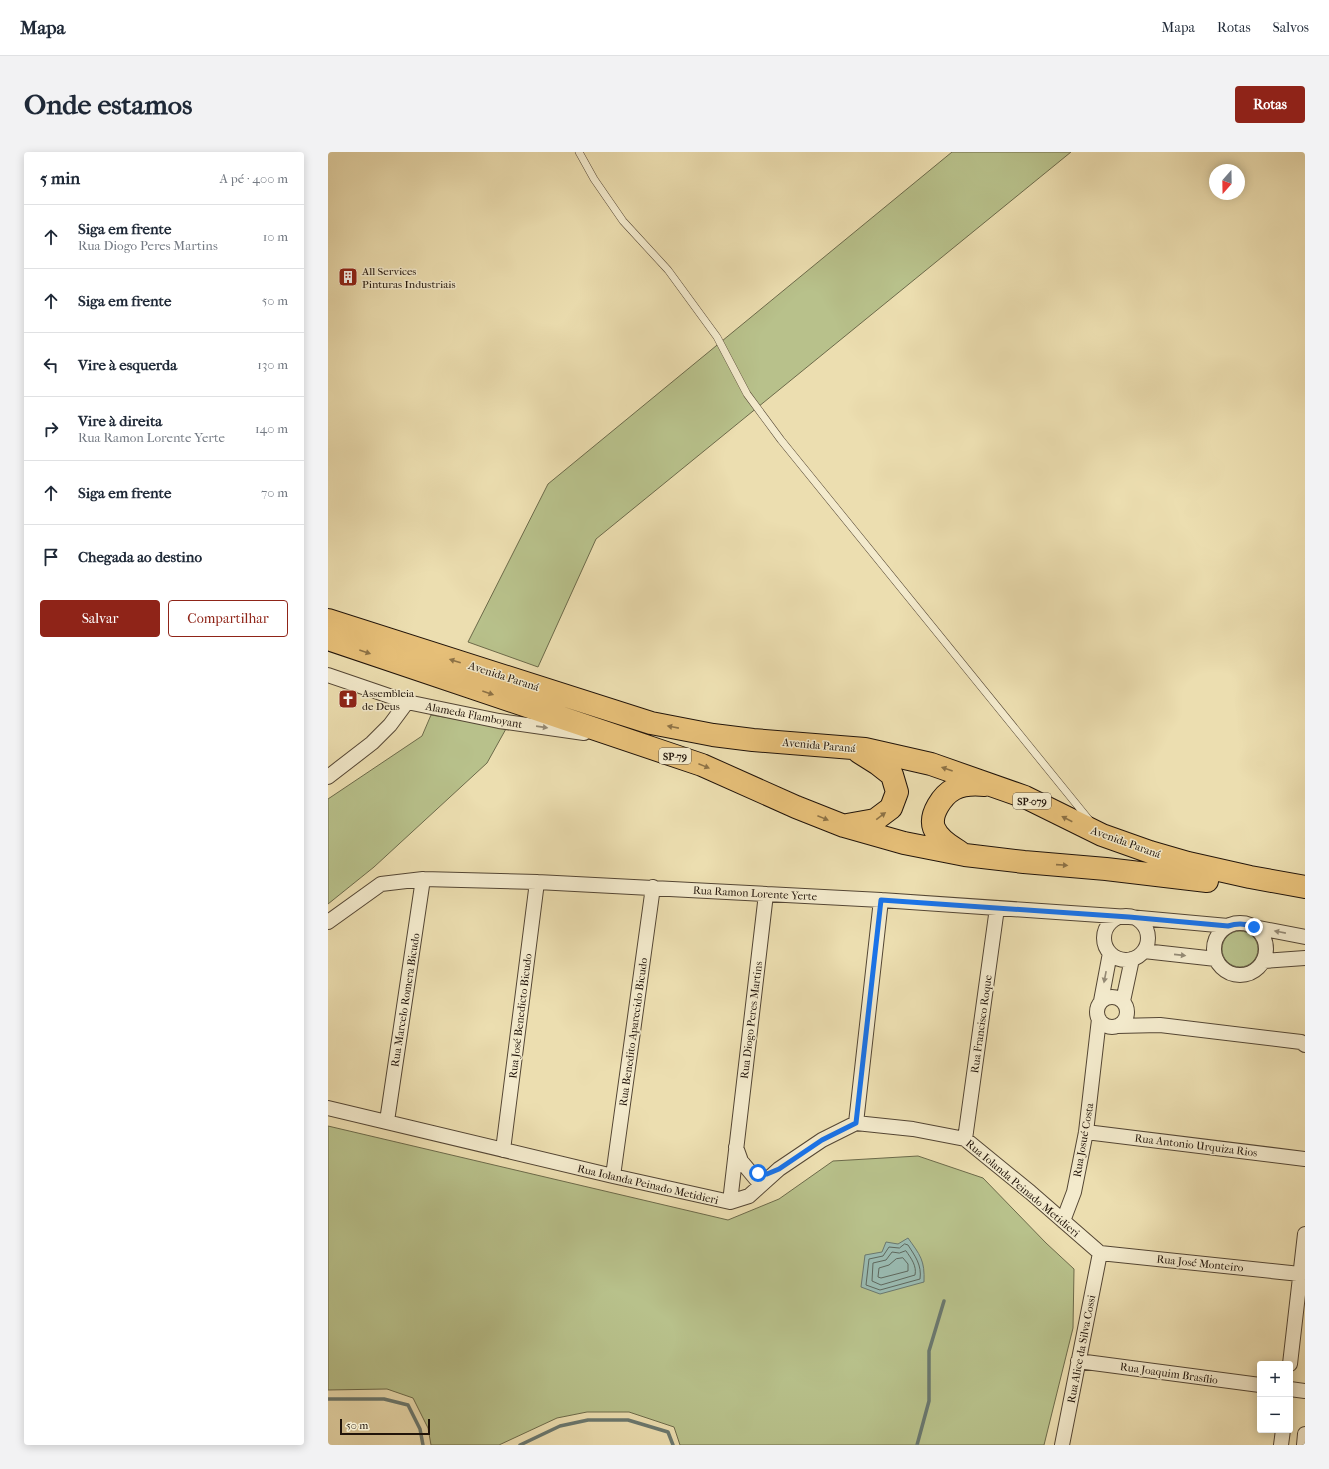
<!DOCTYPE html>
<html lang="pt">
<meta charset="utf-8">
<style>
:root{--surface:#fff;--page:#f2f2f3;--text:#1f2937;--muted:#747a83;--line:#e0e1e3;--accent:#8f2418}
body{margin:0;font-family:"IM FELL French Canon",serif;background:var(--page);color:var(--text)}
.controls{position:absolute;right:12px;bottom:12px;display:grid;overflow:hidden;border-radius:4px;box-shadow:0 2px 10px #0003}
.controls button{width:36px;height:36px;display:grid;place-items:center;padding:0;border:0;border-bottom:1px solid var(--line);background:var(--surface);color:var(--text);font:20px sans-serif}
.compass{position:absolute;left:881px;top:12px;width:36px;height:36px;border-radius:50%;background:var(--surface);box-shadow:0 2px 10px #0003;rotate:200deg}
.scale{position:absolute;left:12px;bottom:10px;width:90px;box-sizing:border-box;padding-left:4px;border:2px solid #21140a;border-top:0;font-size:11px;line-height:14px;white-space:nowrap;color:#21140a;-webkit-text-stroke:3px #f3eacc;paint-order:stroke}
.stop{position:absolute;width:12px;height:12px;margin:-9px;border:3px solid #1a73e8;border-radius:50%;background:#fff}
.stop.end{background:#1a73e8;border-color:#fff;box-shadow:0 1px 4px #0008}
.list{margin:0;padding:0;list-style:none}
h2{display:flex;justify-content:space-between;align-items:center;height:52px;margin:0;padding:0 16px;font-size:17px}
h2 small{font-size:13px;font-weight:400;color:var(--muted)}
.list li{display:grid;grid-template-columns:26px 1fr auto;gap:12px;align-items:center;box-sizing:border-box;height:64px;padding:0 16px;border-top:1px solid var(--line)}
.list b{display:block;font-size:15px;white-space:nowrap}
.list p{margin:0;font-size:13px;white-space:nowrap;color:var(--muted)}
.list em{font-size:13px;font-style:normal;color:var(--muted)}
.actions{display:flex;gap:8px;padding:12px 16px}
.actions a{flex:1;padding:9px 0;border:1px solid var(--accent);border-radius:4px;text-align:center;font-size:14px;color:var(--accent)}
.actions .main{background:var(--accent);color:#fff}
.icon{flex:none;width:22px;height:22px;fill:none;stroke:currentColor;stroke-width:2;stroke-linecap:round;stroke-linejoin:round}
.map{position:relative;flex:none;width:977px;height:1293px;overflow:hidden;border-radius:4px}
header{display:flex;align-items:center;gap:24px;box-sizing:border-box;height:56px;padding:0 20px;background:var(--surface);border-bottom:1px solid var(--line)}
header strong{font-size:19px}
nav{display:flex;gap:22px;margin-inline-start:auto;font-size:14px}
.intro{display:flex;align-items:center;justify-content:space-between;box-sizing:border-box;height:96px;padding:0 24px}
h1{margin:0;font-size:28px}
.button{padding:10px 18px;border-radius:4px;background:var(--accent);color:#fff;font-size:14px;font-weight:700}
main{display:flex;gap:24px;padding:0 24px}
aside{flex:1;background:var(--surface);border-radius:4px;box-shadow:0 2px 10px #0003}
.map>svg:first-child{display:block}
.green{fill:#b8c18b;stroke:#6c6a4a}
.water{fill:#9abbb2;stroke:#6a786f}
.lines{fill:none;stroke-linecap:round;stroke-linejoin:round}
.shore{stroke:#5e685e;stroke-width:1}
.stream{stroke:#6a786f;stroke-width:3.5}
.lane-casing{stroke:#544634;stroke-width:8}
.street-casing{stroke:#544634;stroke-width:16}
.primary-casing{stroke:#21140a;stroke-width:24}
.lane{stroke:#f3eacc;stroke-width:7}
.street{stroke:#f3eacc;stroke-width:14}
.primary{stroke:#e6bf78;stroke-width:22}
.oneway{fill:#8d7246}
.oneway2{fill:#948a75}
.route{stroke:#1a73e8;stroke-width:5}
.labels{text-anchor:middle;stroke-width:3;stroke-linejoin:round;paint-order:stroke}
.shield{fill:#f3eacc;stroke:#605444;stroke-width:1}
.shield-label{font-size:10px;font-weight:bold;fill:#21140a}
.poi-label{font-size:11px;fill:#21140a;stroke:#f3eacc;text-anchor:start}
.street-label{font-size:11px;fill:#21140a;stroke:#f3eacc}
</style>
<header>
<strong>Mapa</strong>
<nav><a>Mapa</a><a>Rotas</a><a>Salvos</a></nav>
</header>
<div class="intro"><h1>Onde estamos</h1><a class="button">Rotas</a></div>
<main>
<aside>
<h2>5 min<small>A pé · 400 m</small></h2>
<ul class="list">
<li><svg class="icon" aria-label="ahead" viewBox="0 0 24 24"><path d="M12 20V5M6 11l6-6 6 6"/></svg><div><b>Siga em frente</b><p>Rua Diogo Peres Martins</p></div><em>10 m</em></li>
<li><svg class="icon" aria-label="ahead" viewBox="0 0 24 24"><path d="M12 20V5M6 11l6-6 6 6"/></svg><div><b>Siga em frente</b></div><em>50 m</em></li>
<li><svg class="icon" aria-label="left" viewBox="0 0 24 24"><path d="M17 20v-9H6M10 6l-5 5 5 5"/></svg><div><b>Vire à esquerda</b></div><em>130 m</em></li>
<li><svg class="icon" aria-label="right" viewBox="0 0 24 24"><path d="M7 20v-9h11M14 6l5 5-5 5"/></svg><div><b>Vire à direita</b><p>Rua Ramon Lorente Yerte</p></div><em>140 m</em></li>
<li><svg class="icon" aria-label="ahead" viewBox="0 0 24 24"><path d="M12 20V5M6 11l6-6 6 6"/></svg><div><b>Siga em frente</b></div><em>70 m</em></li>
<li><svg class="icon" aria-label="arrive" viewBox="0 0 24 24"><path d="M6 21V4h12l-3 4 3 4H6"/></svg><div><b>Chegada ao destino</b></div></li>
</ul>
<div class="actions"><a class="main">Salvar</a><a>Compartilhar</a></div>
</aside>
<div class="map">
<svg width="977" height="1293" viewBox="0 0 977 1293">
<rect width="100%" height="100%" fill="#ecdeb0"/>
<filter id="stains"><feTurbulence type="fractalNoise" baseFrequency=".005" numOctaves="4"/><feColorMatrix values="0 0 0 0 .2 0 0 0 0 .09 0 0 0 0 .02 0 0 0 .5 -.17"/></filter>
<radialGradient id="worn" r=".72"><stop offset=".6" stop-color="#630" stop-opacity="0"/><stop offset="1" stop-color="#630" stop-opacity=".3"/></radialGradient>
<path class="green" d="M624 0H743L268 387 210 515 140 490 220 332Z
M103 563 179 575 159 611 46 715 0 752V647L94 584Z
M894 797a18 18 0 1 1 36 0a18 18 0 1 1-36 0Z
M0 974 400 1068 451 1047 505 1009 590 1004 655 1026 718 1091 746 1117 745 1176 716 1293H352L346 1275 301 1260H259L229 1266 171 1293H103L100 1276 85 1246 59 1237 0 1238Z"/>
<path class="water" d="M580 1086C592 1103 597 1108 596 1130L552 1142 533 1135 537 1103 554 1100 558 1090 570 1092Z"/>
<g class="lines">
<path class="shore" d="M577 1092 580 1093C587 1104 594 1113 592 1127L552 1138 538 1133 541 1107 555 1104 561 1095 571 1096Z
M578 1099C583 1106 589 1114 587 1123L553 1133 544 1129 545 1111 558 1108 564 1100 571 1101Z
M575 1106 580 1112V1119L553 1126 550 1125 551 1116 561 1113 568 1107Z"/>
<path class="stream" d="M0 1247H56L80 1253 92 1277 95 1293
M192 1293 232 1274 260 1268H300L340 1280 345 1293
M589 1293 601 1249V1199L616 1149"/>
<defs>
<path id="lane" d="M251 0 266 27 295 69 340 118 389 185 419 242 453 288 762 669"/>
<path id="street" d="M0 523 79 550 171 569 256 581
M0 625 44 591 62 573 79 550
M776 786a22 22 0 1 1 44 0a22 22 0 1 1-44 0Z
M0 770 53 732 95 727 209 730 553 748 801 765 900 774
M886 797a26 26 0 1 1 52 0a26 26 0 1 1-52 0Z
M926 775 977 785
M816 799 888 807
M936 809 977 806
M769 860a15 15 0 1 1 30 0a15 15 0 1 1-30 0Z
M773 849 782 801
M795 849 804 807
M789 874 832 873 973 890 977 893
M0 956 285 1024 402 1050 421 1044 451 1017 494 988 528 971 585 977 637 987 702 1040 772 1101
M59 969 95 727
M528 971 553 748
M758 980 977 1007
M637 987 669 756
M408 995 413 1009 433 1033
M175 998 209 730
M285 1024 325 735
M402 1050 438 742
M735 1069 746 1040 758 980 771 867
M772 1101 972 1122
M750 1209 932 1233
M962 1212 977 1082
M962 1237 977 1239
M734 1293 772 1101
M953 1293 955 1278
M976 1293 977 1282"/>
<path id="primary" d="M0 468 323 571 385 583 425 588 537 597 603 612 697 645 774 683 822 700 860 711 922 725 977 735
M0 487 374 613 468 655 516 674 576 691 637 703 696 710 778 717 879 729
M519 673 547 668 563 656 569 640 564 623 550 612 531 600
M633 701C623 694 611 688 606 676 601 662 615 643 626 637 635 632 647 632 657 633"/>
</defs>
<use href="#lane" class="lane-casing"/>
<use href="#street" class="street-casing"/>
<use href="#primary" class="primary-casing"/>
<use href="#lane" class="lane"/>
<use href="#street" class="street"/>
<use href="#primary" class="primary"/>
</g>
<defs><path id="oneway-solid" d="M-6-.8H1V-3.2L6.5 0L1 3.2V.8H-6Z"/></defs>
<g class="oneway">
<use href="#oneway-solid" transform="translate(37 500) rotate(19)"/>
<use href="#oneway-solid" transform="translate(127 509) rotate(-163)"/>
<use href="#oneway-solid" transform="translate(160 541) rotate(19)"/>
<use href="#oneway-solid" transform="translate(345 575) rotate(-169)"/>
<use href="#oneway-solid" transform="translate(376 614) rotate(22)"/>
<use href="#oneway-solid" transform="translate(619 617) rotate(-161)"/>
<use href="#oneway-solid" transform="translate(553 664) rotate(-37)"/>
<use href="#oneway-solid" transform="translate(495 666) rotate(22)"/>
<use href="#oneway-solid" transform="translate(739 667) rotate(-153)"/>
<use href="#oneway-solid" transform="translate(734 713) rotate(4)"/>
</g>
<g class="oneway2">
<use href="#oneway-solid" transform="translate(214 575) rotate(8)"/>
<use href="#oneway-solid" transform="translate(952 780) rotate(-169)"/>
<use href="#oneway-solid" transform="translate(852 803) rotate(6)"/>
<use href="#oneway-solid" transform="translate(777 825) rotate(101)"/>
</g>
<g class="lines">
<path class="route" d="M430 1021 439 1022 451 1017 494 988 528 971 553 748 801 765 900 774C910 771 917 771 926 775"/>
</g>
<defs>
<symbol id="building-square" viewBox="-11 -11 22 22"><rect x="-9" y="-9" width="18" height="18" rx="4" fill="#8f2418" stroke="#f3eacc"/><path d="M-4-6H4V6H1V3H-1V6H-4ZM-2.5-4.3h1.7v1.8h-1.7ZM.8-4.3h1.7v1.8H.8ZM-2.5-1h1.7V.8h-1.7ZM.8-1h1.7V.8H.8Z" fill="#fff"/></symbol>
<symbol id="church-square" viewBox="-11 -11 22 22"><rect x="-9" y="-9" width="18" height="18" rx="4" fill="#8f2418" stroke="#f3eacc"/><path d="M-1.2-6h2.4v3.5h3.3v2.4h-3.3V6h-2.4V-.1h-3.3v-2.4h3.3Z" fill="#fff"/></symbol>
</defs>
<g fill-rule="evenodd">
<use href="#building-square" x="9" y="114" width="22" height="22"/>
<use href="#church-square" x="9" y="536" width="22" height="22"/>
</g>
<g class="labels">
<g class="shield">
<rect x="331" y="596" width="32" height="16" rx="3"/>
<rect x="685" y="641" width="38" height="16" rx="3"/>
</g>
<g class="shield-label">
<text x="347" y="608">SP-79</text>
<text x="704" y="653">SP-079</text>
</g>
<g class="poi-label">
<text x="34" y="123">All Services<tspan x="34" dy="13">Pinturas Industriais</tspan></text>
<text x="34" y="545">Assembleia<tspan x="34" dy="13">de Deus</tspan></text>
</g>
<g class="street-label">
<text transform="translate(176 524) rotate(18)" y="4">Avenida Paraná</text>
<text transform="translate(146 563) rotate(11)" y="4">Alameda Flamboyant</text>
<text transform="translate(491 593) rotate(5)" y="4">Avenida Paraná</text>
<text transform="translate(798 690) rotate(20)" y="4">Avenida Paraná</text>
<text transform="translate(427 741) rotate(3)" y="4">Rua Ramon Lorente Yerte</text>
<text transform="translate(77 848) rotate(-81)" y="4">Rua Marcelo Romera Bicudo</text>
<text transform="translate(192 864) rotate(-83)" y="4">Rua José Benedicto Bicudo</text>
<text transform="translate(423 868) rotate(-83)" y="4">Rua Diogo Peres Martins</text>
<text transform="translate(653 872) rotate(-82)" y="4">Rua Francisco Roque</text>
<text transform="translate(305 880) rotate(-82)" y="4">Rua Benedito Aparecido Bicudo</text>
<text transform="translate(755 988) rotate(-80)" y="4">Rua Josué Costa</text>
<text transform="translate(868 993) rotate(7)" y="4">Rua Antonio Urquiza Rios</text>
<text transform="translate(320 1032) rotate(13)" y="4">Rua Iolanda Peinado Metidieri</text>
<text transform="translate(695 1036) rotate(40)" y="4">Rua Iolanda Peinado Metidieri</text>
<text transform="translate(872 1111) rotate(6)" y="4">Rua José Monteiro</text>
<text transform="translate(753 1197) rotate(-79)" y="4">Rua Alice da Silva Cossi</text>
<text transform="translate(841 1221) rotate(8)" y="4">Rua Joaquim Brasílio</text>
</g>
</g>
<rect width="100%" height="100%" filter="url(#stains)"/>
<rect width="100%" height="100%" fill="url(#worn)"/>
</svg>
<div class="controls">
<button>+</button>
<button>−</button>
</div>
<svg class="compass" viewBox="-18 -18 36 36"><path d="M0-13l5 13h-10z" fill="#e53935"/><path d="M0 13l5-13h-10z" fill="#747a83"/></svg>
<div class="scale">50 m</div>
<div class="stop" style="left:430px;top:1021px"></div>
<div class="stop end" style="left:926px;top:775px"></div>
</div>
</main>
